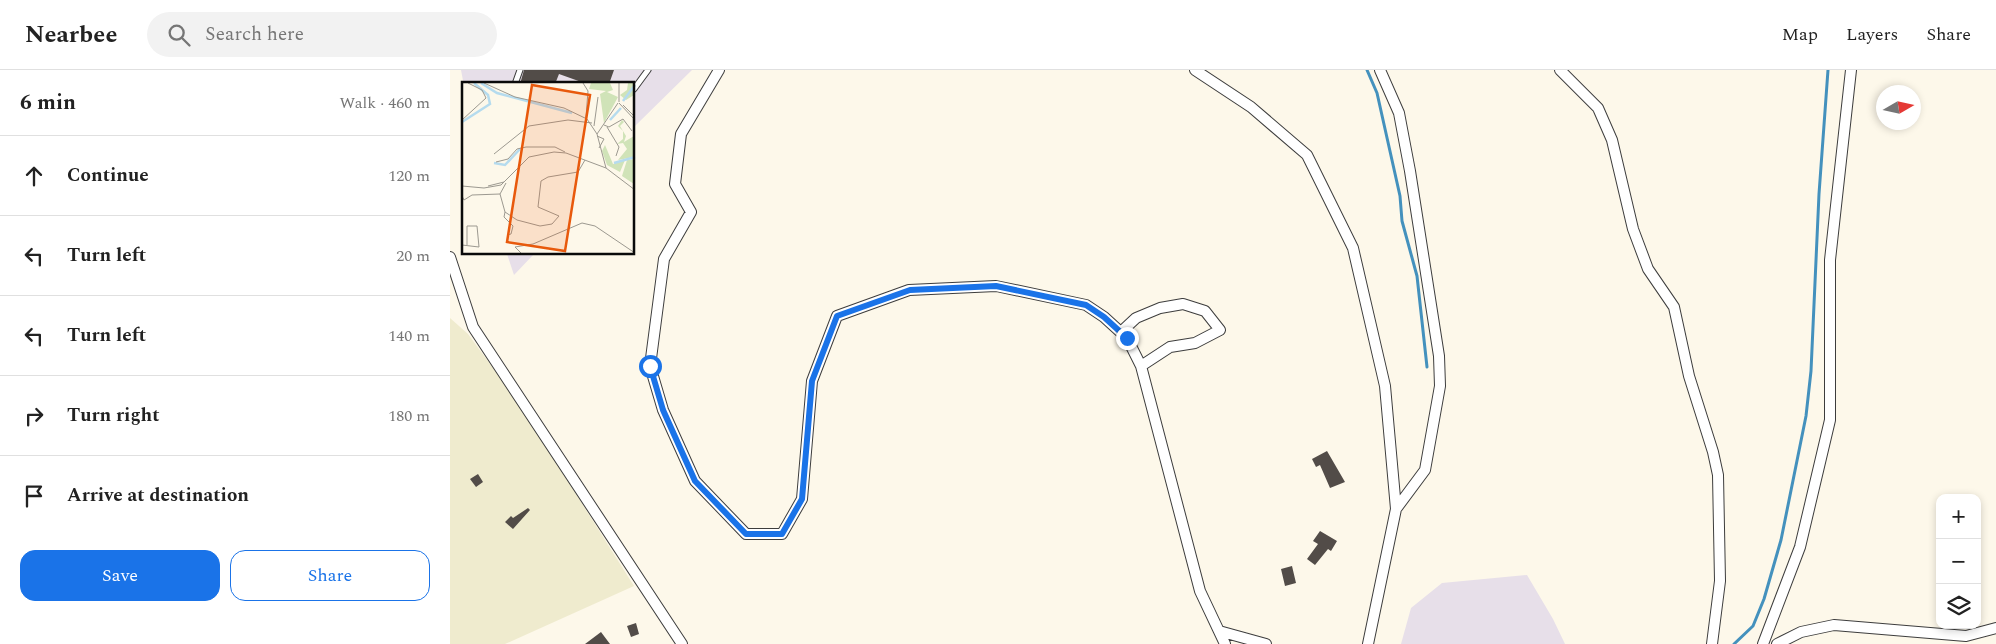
<!DOCTYPE html>
<meta charset="utf-8">
<style>
:root{--surface:#fff;--page:#f2f2f2;--text:#222;--muted:#767676;--line:#e0e0e0;--accent:#1a73e8}
body{margin:0;font-family:Spectral,serif;background:var(--page);color:var(--text)}
.controls{position:absolute;right:15px;bottom:15px;display:grid;overflow:hidden;border-radius:10px;box-shadow:0 2px 8px #0003}
.controls button{width:45px;height:45px;display:grid;place-items:center;padding:0;border:0;border-bottom:1px solid var(--line);background:var(--surface);color:var(--text);font:25px sans-serif}
.compass{position:absolute;left:1426px;top:15px;width:45px;height:45px;border-radius:50%;background:var(--surface);box-shadow:0 2px 8px #0003;rotate:81deg}
.stop{position:absolute;width:15px;height:15px;margin:-11px;border:4px solid #1a73e8;border-radius:50%;background:#fff}
.stop.end{background:#1a73e8;border-color:#fff;box-shadow:0 1px 5px #0008}
.list{margin:0;padding:0;list-style:none}
h2{display:flex;justify-content:space-between;align-items:center;height:65px;margin:0;padding:0 20px;font-size:21px}
h2 small{font-size:16px;font-weight:400;color:var(--muted)}
.list li{display:grid;grid-template-columns:32px 1fr auto;gap:15px;align-items:center;box-sizing:border-box;height:80px;padding:0 20px;border-top:1px solid var(--line)}
.list b{display:block;font-size:19px;white-space:nowrap}
.list em{font-size:16px;font-style:normal;color:var(--muted)}
.actions{display:flex;gap:10px;padding:15px 20px}
.actions a{flex:1;padding:11px 0;border:1px solid var(--accent);border-radius:15px;text-align:center;font-size:18px;color:var(--accent)}
.actions .main{background:var(--accent);color:#fff}
.icon{flex:none;width:28px;height:28px;fill:none;stroke:currentColor;stroke-width:2;stroke-linecap:round;stroke-linejoin:round}
.map{position:relative;flex:none;width:1546px;height:574px;overflow:hidden}
header{display:flex;align-items:center;gap:30px;box-sizing:border-box;height:70px;padding:0 25px;background:var(--surface);border-bottom:1px solid var(--line)}
header strong{font-size:24px}
nav{display:flex;gap:28px;margin-inline-start:auto;font-size:18px}
.search{width:350px;height:45px;background:var(--page);display:flex;align-items:center;gap:12px;box-sizing:border-box;padding:0 18px;border-radius:28px;color:var(--muted);font-size:19px}
main{display:flex}
aside{flex:1;background:var(--surface)}
.map>svg:first-child{display:block}
.industrial{fill:#e7dfe9}
.farmland{fill:#efebce}
.lines{fill:none;stroke-linecap:round;stroke-linejoin:round}
.stream{stroke:#4491bd;stroke-width:3}
.building{fill:#524c48}
.lane-casing{stroke:#3d3d3d;stroke-width:7}
.street-casing{stroke:#3d3d3d;stroke-width:12}
.lane{stroke:#fff;stroke-width:5}
.street{stroke:#fff;stroke-width:10}
.route{stroke:#1a73e8;stroke-width:6}
.inset-river{fill:none;stroke:#b5dbee;stroke-width:2.5}
.inset-road{fill:none;stroke:#9c9990;stroke-width:1}
.view{fill:#e8590c;fill-opacity:0.15;stroke:#e8590c;stroke-width:2.5}
.inset-edge{fill:none;stroke:#0a0a0a;stroke-width:2.5}
</style>
<header>
<strong>Nearbee</strong>
<div class="search"><svg class="icon" aria-label="search" viewBox="0 0 24 24"><circle cx="10" cy="10" r="6"/><path d="M15 15l6 6"/></svg>Search here</div>
<nav><a>Map</a><a>Layers</a><a>Share</a></nav>
</header>
<main>
<aside>
<h2>6 min<small>Walk · 460 m</small></h2>
<ul class="list">
<li><svg class="icon" aria-label="ahead" viewBox="0 0 24 24"><path d="M12 20V5M6 11l6-6 6 6"/></svg><div><b>Continue</b></div><em>120 m</em></li>
<li><svg class="icon" aria-label="left" viewBox="0 0 24 24"><path d="M17 20v-9H6M10 6l-5 5 5 5"/></svg><div><b>Turn left</b></div><em>20 m</em></li>
<li><svg class="icon" aria-label="left" viewBox="0 0 24 24"><path d="M17 20v-9H6M10 6l-5 5 5 5"/></svg><div><b>Turn left</b></div><em>140 m</em></li>
<li><svg class="icon" aria-label="right" viewBox="0 0 24 24"><path d="M7 20v-9h11M14 6l5 5-5 5"/></svg><div><b>Turn right</b></div><em>180 m</em></li>
<li><svg class="icon" aria-label="arrive" viewBox="0 0 24 24"><path d="M6 21V4h12l-3 4 3 4H6"/></svg><div><b>Arrive at destination</b></div></li>
</ul>
<div class="actions"><a class="main">Save</a><a>Share</a></div>
</aside>
<div class="map">
<svg width="1546" height="574" viewBox="0 0 1546 574">
<rect width="100%" height="100%" fill="#fdf8ea"/>
<path class="industrial" d="M11 0H242L184 57V14H14V16Z
M57 184H84L64 205Z
M1077 505 1103 549 1115 574H951L961 538 992 513Z"/>
<path class="farmland" d="M0 248 18 264 68 332 184 516 55 574H0Z"/>
<g class="lines">
<path class="stream" d="M917 0 927 23 950 126 952 151 967 206 977 297
M1284 574 1303 556 1314 529 1331 470 1356 346 1361 301 1369 124 1378 0"/>
</g>
<path class="building" d="M74 0H164L159 14H137L109 4 105 14H70Z
M877 381 895 412 880 418 870 395 866 397 862 389Z
M28 404 33 412 26 417 20 409Z
M78 438 80 440 63 459 55 452 61 446 63 448Z
M870 461 887 471 881 481 878 479 865 495 857 489 868 474 863 471Z
M842 496 846 513 835 516 831 499Z
M186 553 189 564 181 567 177 556Z
M151 562 160 574H135Z"/>
<g class="lines">
<defs>
<path id="lane" d="M65 14 70 0
M184 19 198 0"/>
<path id="street" d="M269 0 231 64 225 114 241 142 214 189 200 296 213 340 245 411 296 464H332L352 429 362 311 387 246 459 220 546 216 636 235 654 247 677 268 691 296 750 521 775 574
M745 0 801 37 857 85 903 178 935 316 946 439 918 574
M930 0 949 43 960 101 989 286 990 316 975 400 946 439
M1110 0 1148 38 1162 70 1183 159 1198 199 1224 237 1239 306 1263 382 1268 405 1270 511 1262 574
M0 187 23 257 232 574
M671 262 686 248 710 238 733 234 755 241 770 260 745 273 720 277 691 296
M769 561 816 574
M1313 574 1350 477 1380 350V190L1401 0
M1327 574 1351 562 1384 555 1516 566 1546 558"/>
</defs>
<use href="#lane" class="lane-casing"/>
<use href="#street" class="street-casing"/>
<use href="#lane" class="lane"/>
<use href="#street" class="street"/>
</g>
<g class="lines">
<path class="route" d="M200 296 213 340 245 411 296 464H332L352 429 362 311 387 246 460 220 546 216 636 235 654 247 677 268"/>
</g>
<g transform="translate(12 12)">
<rect width="172" height="172" fill="#fdf8ea"/>
<path d="M129 1H148L151 8 145 10 156 15 142 41 138 12 144 9 127 7ZM166 1H172V13L164 18 158 13 165 8ZM160 38 162 40 158 44 164 54 162 60 172 54V75L156 78 165 67 161 61 155 62 161 57V49L156 44ZM143 63 151 82 163 78 158 90 145 83 140 69ZM172 77V102L160 94 165 78Z" fill="#d0e3b8"/>
<path class="inset-river" d="M19 1 35 11 110 31M161 19 173 3M148 38 159 26M0 40 28 22 26 13 12 1M32 81 43 83 58 67M152 81 173 75"/>
<path class="inset-road" d="M22 1 53 15 102 26 125 37 135 52 144 86M121 1 126 9 124 35M157 1V20M157 21 173 38M161 23 173 35M0 38 24 16 20 8 6 1M142 43 147 45 161 37 170 49M132 44 136 15M145 45 157 65 154 74M135 52 156 21M135 54 142 57 137 66M32 72 67 44 106 38 130 41M34 80 46 77 55 67 64 65H93L103 70M0 104 22 106 39 103 67 75 92 70 104 71 144 86 173 108M26 104 42 100M38 112 43 130 55 138 78 144 90 142 97 134 76 125 79 99 86 95 116 90 123 78M0 114 2 118 10 113 38 112 44 101M43 130 42 135 51 144 49 152 45 153M0 163 17 165 15 144H5V163M60 172 53 165 71 162 120 141 133 144 173 171"/>
<path class="view" d="M70 3 128 13 103 169 45 160Z"/>
<rect width="172" height="172" class="inset-edge"/>
</g>
</svg>
<div class="controls">
<button>+</button>
<button>−</button>
<button><svg class="icon" aria-label="layers" viewBox="0 0 24 24"><path d="M12 4l9 5-9 5-9-5zM3 14l9 5 9-5"/></svg></button>
</div>
<svg class="compass" viewBox="-18 -18 36 36"><path d="M0-13l5 13h-10z" fill="#e53935"/><path d="M0 13l5-13h-10z" fill="#767676"/></svg>
<div class="stop" style="left:200px;top:296px"></div>
<div class="stop end" style="left:677px;top:268px"></div>
</div>
</main>
